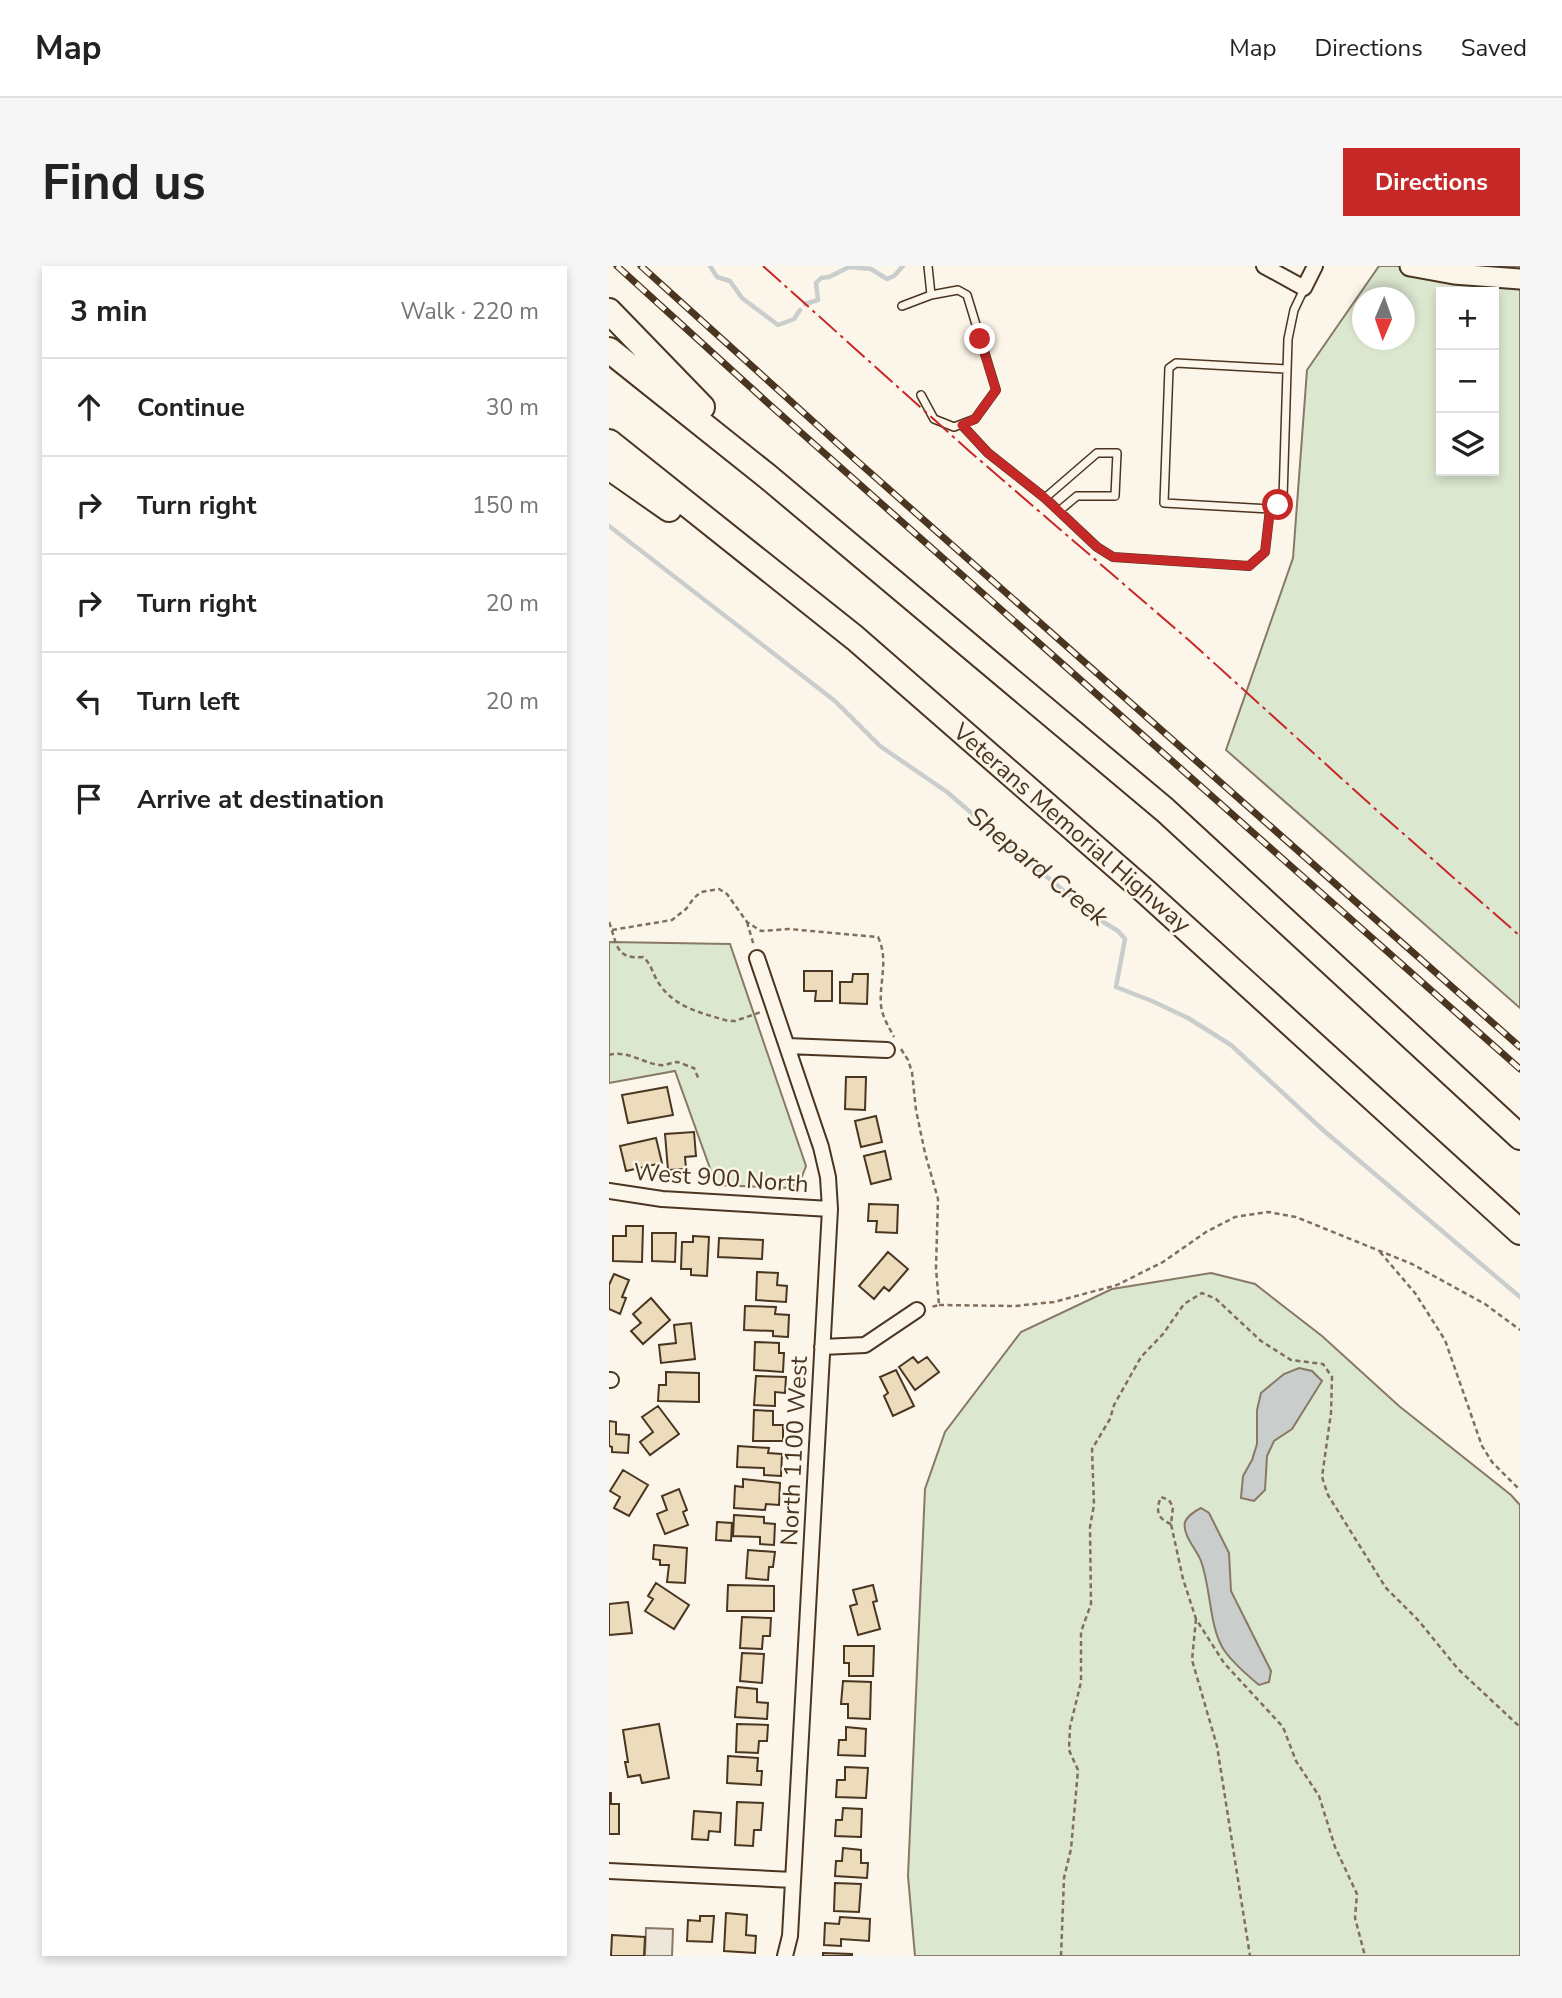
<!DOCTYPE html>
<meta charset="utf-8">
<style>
:root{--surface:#fff;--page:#f6f6f6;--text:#222;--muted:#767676;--line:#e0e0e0;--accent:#c62828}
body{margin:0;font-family:"Nunito Sans",sans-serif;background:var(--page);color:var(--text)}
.controls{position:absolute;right:21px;top:21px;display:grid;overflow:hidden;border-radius:0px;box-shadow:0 4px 10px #0003}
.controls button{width:63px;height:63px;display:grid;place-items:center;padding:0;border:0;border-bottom:2px solid var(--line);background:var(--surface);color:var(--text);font:35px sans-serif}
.compass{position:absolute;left:743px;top:21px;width:63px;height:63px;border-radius:50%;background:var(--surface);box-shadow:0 4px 10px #0003;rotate:182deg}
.stop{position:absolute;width:21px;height:21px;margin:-16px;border:5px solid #c62828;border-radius:50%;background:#fff}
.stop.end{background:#c62828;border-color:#fff;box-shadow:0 2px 7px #0008}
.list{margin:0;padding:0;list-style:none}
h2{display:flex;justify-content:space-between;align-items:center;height:91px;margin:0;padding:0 28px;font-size:30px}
h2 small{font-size:23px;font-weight:400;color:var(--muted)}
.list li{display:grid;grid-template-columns:46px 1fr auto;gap:21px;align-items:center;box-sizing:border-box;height:98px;padding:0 28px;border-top:2px solid var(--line)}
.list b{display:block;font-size:26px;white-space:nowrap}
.list em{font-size:23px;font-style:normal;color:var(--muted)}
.icon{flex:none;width:38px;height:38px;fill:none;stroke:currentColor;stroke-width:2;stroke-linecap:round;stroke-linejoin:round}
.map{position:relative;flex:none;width:911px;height:1690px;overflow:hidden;border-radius:0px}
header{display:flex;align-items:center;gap:42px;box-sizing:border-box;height:98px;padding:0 35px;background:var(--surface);border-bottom:2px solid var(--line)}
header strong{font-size:33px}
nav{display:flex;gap:38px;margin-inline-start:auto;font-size:24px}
.intro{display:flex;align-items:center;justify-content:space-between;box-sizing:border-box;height:168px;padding:0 42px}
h1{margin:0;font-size:49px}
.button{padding:18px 32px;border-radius:0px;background:var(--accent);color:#fff;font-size:24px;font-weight:700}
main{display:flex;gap:42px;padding:0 42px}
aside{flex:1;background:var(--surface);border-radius:0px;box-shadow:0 4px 10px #0003}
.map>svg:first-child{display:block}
.green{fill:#dce7d0;stroke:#887966;stroke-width:2;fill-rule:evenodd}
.parking{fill:#ede7d9;stroke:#887966;stroke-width:2}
.water{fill:#c9cecd;stroke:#887966;stroke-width:2}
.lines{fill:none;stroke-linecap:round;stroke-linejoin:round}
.stream{stroke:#c9cecd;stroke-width:4.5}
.building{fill:#ecdcbc;stroke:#4a3520;stroke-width:2}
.lane-casing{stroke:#4a3520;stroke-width:10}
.street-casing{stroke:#4a3520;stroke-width:18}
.secondary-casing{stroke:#4a3520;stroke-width:23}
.highway-casing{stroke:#4a3520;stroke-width:28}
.path{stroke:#7f6f5c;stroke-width:2.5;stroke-dasharray:5 3.5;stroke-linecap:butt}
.lane{stroke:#fbf6e9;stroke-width:7}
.street{stroke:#fbf6e9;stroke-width:14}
.secondary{stroke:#fbf6e9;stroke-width:19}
.highway{stroke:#fbf6e9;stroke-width:24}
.rail-casing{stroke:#4a3520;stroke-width:7}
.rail{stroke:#fbf6e9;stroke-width:4.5;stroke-dasharray:13;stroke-linecap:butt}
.power{stroke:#c62828;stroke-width:2;stroke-dasharray:24 5 3.5 5;stroke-linecap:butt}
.route{stroke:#c62828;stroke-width:9}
.labels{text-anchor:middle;stroke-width:5;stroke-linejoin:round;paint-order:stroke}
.street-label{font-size:24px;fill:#4a3520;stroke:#fbf6e9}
.water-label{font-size:26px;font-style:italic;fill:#4a3520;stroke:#fbf6e9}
</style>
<header>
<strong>Map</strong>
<nav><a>Map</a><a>Directions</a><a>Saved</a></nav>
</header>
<div class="intro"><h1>Find us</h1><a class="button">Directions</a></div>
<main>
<aside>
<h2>3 min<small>Walk · 220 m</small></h2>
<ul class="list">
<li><svg class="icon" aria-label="ahead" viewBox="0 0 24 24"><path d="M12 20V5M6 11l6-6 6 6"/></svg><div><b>Continue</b></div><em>30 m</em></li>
<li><svg class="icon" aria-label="right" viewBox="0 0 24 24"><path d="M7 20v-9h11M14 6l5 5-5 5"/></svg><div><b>Turn right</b></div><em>150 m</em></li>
<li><svg class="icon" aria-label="right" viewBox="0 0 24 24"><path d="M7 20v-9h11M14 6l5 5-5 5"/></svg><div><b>Turn right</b></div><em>20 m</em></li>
<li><svg class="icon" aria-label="left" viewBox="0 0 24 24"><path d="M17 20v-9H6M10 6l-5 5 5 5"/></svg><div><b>Turn left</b></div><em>20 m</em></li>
<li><svg class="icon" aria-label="arrive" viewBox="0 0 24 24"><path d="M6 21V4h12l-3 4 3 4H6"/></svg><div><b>Arrive at destination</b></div></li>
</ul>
</aside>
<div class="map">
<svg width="911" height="1690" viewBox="0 0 911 1690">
<rect width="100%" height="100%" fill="#fbf6e9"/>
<path class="green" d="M770 0H911V742L617 484 684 292 698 104ZM832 26H885V205H832ZM754 32H796V74H754Z
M0 676 121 678 197 900 192 913 181 922 107 919 66 805 0 817Z
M602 1007 646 1018 713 1070 790 1140 902 1229 911 1239V1690H306L299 1610 316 1223 336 1166 412 1066 503 1023Z"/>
<path class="parking" d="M37 1662 64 1663 63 1690H36Z"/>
<path class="water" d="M690 1102 703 1105 713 1115 683 1163 665 1175 658 1190 656 1224 645 1235 632 1232 634 1210 643 1194 648 1178V1144L652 1127 675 1108Z
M592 1242 600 1247 620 1287 622 1325 662 1405 660 1416 650 1419C638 1409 624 1397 615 1384 600 1361 602 1322 592 1295 588 1284 573 1269 576 1256 579 1249 586 1245 592 1242Z"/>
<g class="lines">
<path class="stream" d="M101 0 108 11 121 15 133 32 169 59 185 53 191 44
M196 38 209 34 207 17 212 12 220 11 240 1 262 3 278 13 285 10 294 0
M0 260 226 435 271 480 338 526 403 582 488 652 509 665 516 673 507 721 543 735 579 752 622 779 714 864 911 1031"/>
</g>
<path class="building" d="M195 705H223V735H206L207 725H195Z
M244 708H259L258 738 231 737V716H243Z
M237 811H257L256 844 236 843Z
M58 821 64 849 19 857 13 829Z
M267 850 273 876 252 881 246 855Z
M85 866 87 890 76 891 77 903 59 904 56 868Z
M47 872 53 897 17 905 11 880Z
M276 885 282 913 262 918 255 890Z
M260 938 289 939 288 967 267 966 268 955H259Z
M17 960H34L33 996 4 995V970H17Z
M43 967H67L66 996 43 995Z
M84 970 100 971 98 1010 82 1009V1003H72L73 976H84Z
M110 972 154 974 153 993 109 991Z
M279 986 299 1003 280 1025 275 1021 265 1033 250 1020Z
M148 1006 169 1007 168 1019 178 1020 177 1036 147 1034Z
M5 1008 20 1014 13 1031 17 1032 11 1048 0 1043V1019Z
M42 1032 61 1054 34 1078 22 1065 32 1057 24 1048Z
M136 1040 167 1041 166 1048 180 1049 179 1071 164 1070V1065L135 1064Z
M82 1057 86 1093 52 1097 50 1079 67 1077 65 1059Z
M146 1076 170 1077V1087H175L174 1106 145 1104Z
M304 1091 309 1097 318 1091 330 1106 306 1124 290 1101Z
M287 1104 305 1140 284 1150 275 1130 279 1127 271 1111Z
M57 1106 90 1107V1136L49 1135 50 1119H57Z
M147 1110 177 1111 176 1127 166 1126V1140L145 1139Z
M49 1140 70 1168 41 1189 31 1176 44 1166 33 1151Z
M145 1144 164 1145V1159H174V1175H144Z
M0 1155 7 1156V1168L20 1169 19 1187 3 1186V1181L0 1180Z
M129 1180 160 1182 159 1187 173 1188 172 1210 155 1209V1202L128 1201Z
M14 1204 39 1219 20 1250 5 1242 11 1231 1 1225Z
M134 1213 171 1217 170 1239 157 1238 156 1244 125 1242 126 1220 134 1221Z
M70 1223 78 1244 74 1246 79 1259 56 1268 48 1248 58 1244 53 1230Z
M125 1249 155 1251V1257L166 1258 165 1279 151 1278V1271L124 1270Z
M108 1256 123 1257 122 1275 107 1274Z
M45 1279 78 1282 76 1317 58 1316 60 1299H51V1294L44 1293Z
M139 1284 166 1286 164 1301H160L159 1314 137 1312Z
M47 1317 80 1339 65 1363 36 1345 44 1333 39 1330Z
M119 1319 165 1320V1345H118Z
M264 1319 268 1335 264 1336 271 1363 249 1369 241 1340 248 1338 244 1324Z
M19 1336 23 1367 0 1369V1338Z
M133 1351 162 1352 161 1370H154L153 1383 131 1382Z
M235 1380H265L264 1410H240V1397H235Z
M133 1387 155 1388 153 1417 131 1415Z
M234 1415 262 1416 261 1453 239 1452V1438H232Z
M128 1421 148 1423V1436L159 1437 158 1453 126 1451Z
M50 1458 60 1512 33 1517 31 1509 19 1511 16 1496H19L14 1464Z
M128 1458 159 1459 158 1475H150L149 1487 127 1486Z
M237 1461 257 1463 256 1490 229 1489 230 1474H237Z
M119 1490 149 1492 148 1505H153L152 1519 118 1517Z
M236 1501 259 1502 257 1532 227 1531 228 1514H236Z
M0 1527H2V1538H10V1568H0Z
M128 1536 154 1537 152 1564H145L144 1580 126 1579Z
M234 1542 253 1543 252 1571 226 1570 227 1554H233Z
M85 1545 112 1547 111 1566 100 1565 99 1574 83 1573Z
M234 1582 252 1584V1597H259L258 1612 226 1610 227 1595H233Z
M226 1617 252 1618 250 1646 225 1645Z
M117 1647 138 1649 137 1669 147 1670 146 1687 115 1685Z
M91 1650H105L103 1676 78 1675 79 1654 91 1655Z
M231 1651 261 1653 260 1675 232 1673V1680L215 1679 216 1657 230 1658Z
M3 1669 36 1671 35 1690H2Z
M214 1687 243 1688V1690H214Z"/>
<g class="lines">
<defs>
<path id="lane" d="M293 40 322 29
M677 103 567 97 560 102 555 237 661 243 669 239 674 232 679 73 685 44 695 23
M312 129 325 153 345 161 366 153 387 124 358 29 349 24 322 29 319 0
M353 159 379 187 436 232 488 281 504 291 640 300 656 286 661 243
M436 232 488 187H508L506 230H468L450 245"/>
<path id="street" d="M655 0 695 22 706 0
M148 692 212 881 219 911 221 943 181 1670 176 1690
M178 780 278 784
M0 925 53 933 221 943
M213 1081 256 1079 308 1044
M0 1114H2
M0 1605 184 1614"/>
<path id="secondary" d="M801 0 845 8 911 13"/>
<path id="highway" d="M0 45 93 141
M0 84 158 210 556 544 911 871
M0 176 246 372 537 626 911 966
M0 201 60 243"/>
</defs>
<use href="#lane" class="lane-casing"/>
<use href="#street" class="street-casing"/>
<use href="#secondary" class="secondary-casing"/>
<use href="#highway" class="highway-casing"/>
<path class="path" d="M0 656C8 677 6 694 34 691 43 698 44 710 51 719 67 742 93 747 119 755H126L152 746
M138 656 145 680
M3 664 63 654 77 643 85 632 92 626 110 623 118 628 138 656 152 665 180 663 269 671C280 694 270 716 272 739 273 751 280 761 285 771
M292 783 299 794 303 806 307 844 316 887 329 933 327 1002 330 1039 322 1041
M0 789C19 784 33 797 51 799 58 800 62 796 68 796 73 797 80 801 85 802L90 814
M771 986 806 1027 836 1074 873 1180 883 1196 911 1224
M330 1039 406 1040 445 1036 508 1019 554 996 597 966 626 951 659 946 687 951 803 998 876 1038 911 1064
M562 1258C549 1253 546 1245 552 1231L560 1234 564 1241 562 1258 574 1313 587 1353 615 1397 674 1461 687 1495 710 1530 726 1581 748 1628 746 1652 756 1690
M587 1353 583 1394 608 1480 641 1690
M452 1690 455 1612 462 1583 469 1504 460 1484 461 1461 472 1416V1366L482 1338 481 1261 485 1239 483 1183 501 1153 505 1139 532 1091 554 1068 575 1038 593 1027 607 1033 652 1075 682 1094 714 1098 723 1111 722 1147 713 1211 719 1229 777 1322 809 1354 849 1403 911 1461"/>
<use href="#lane" class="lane"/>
<use href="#street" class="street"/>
<use href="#secondary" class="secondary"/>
<use href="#highway" class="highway"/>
<defs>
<path id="rail" d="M8 0 161 139 911 803
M32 0 248 195 911 781"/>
</defs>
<use href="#rail" class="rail-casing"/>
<use href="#rail" class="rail"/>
<path class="power" d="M154 0 359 184 583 377 773 549 911 670"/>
</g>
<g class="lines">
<path class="route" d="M371 73 387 124 366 153 353 159 379 187 436 232 488 281 504 291 640 300 656 286 661 243 669 239"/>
</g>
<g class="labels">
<g class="street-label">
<text transform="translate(463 562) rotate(41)" y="8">Veterans Memorial Highway</text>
<text transform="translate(112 912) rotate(4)" y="8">West 900 North</text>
<text transform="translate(185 1185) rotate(-87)" y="8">North 1100 West</text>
</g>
<g class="water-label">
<text transform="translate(429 600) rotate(39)" y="9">Shepard Creek</text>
</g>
</g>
</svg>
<div class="controls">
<button>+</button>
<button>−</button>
<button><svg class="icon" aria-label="layers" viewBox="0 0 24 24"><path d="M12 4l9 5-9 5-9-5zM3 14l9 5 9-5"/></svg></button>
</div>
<svg class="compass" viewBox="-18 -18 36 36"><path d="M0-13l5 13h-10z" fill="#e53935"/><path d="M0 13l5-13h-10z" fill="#767676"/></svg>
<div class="stop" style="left:669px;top:239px"></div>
<div class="stop end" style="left:371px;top:73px"></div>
</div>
</main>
